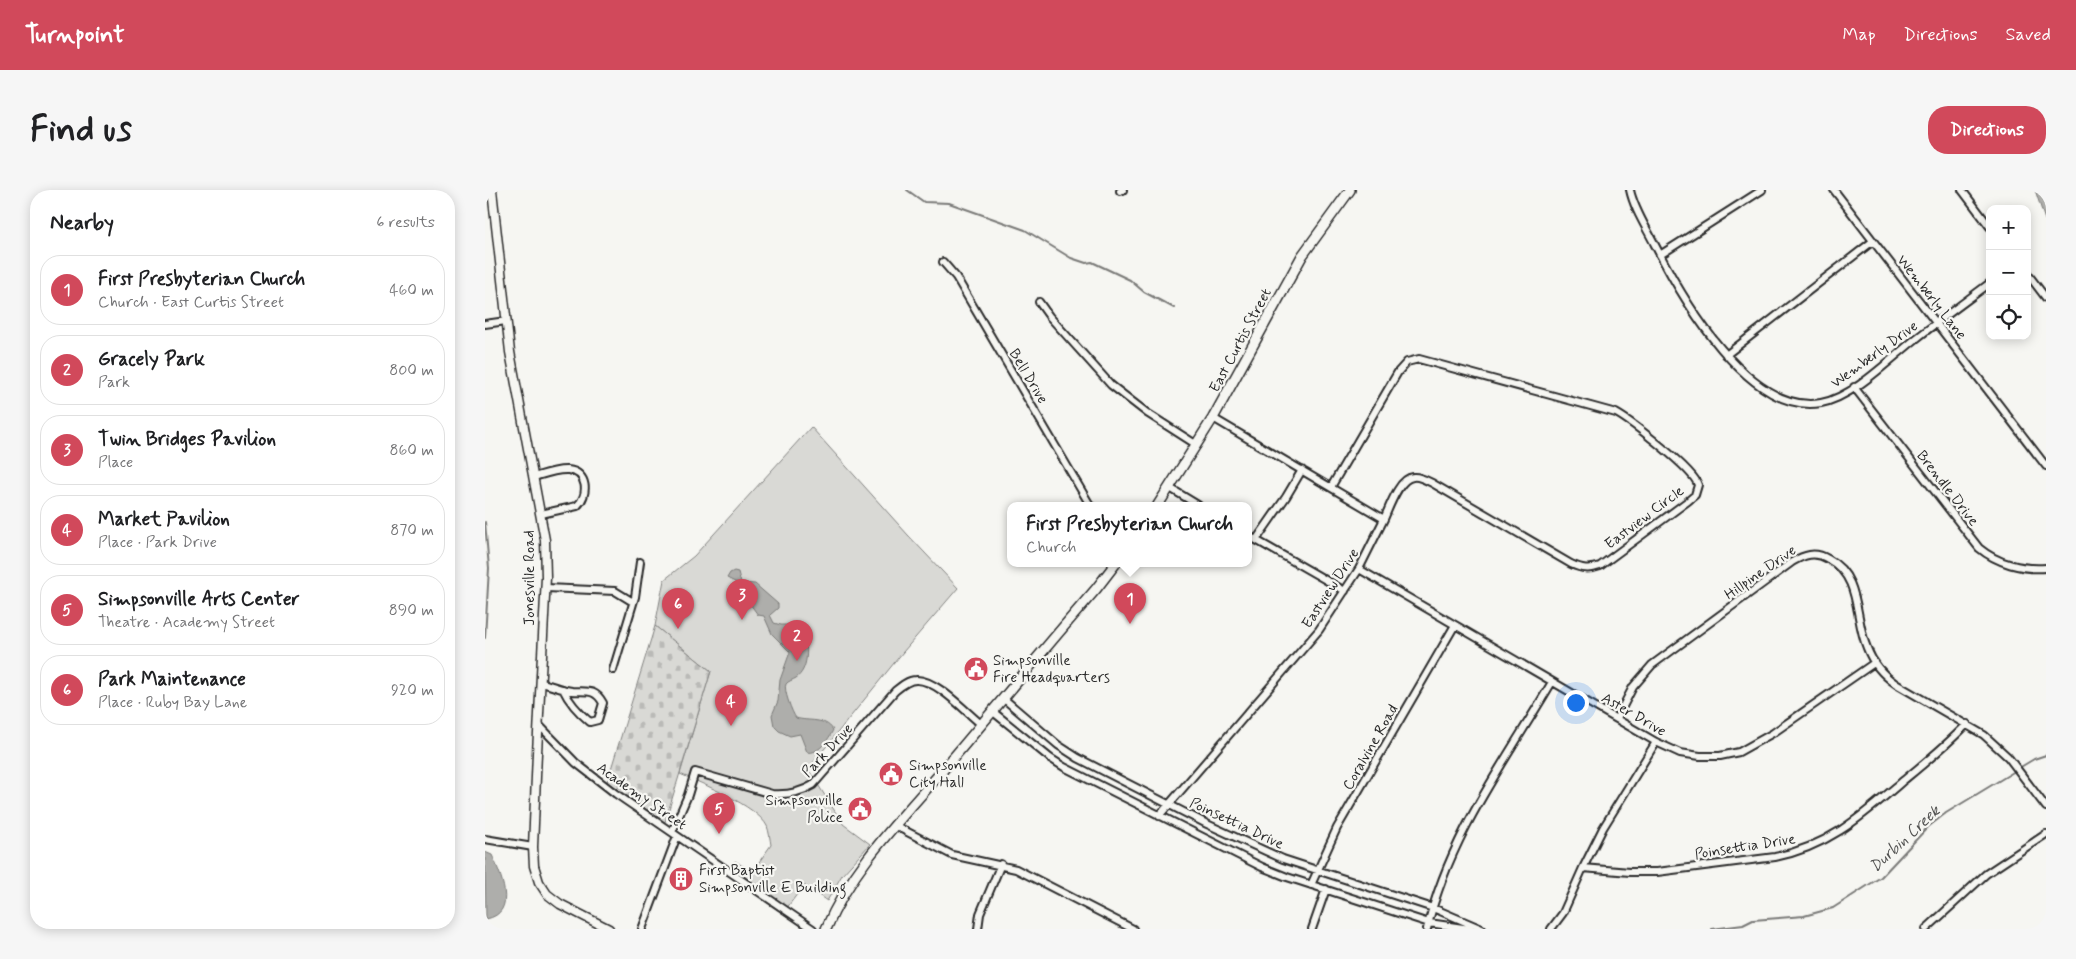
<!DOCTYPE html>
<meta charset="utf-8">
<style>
:root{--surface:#fff;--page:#f6f6f6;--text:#202124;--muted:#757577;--line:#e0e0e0;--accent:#d1495b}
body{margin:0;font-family:Mynerve,sans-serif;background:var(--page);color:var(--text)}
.controls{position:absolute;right:15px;top:15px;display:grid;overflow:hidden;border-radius:10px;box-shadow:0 2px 12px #0003}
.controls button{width:45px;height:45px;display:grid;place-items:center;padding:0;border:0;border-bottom:1px solid var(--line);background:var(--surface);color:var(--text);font:25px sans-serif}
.you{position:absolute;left:1090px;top:512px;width:18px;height:18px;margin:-12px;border:4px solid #fff;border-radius:50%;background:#1a73e8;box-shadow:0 0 0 8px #1a73e833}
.badge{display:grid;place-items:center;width:32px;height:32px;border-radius:50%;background:var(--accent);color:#fff;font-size:16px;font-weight:700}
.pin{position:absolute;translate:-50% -41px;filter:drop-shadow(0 1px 2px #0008)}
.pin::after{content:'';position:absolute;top:26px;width:18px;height:15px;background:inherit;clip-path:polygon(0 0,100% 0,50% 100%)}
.popup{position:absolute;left:522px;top:312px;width:245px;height:65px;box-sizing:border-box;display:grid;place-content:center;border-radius:10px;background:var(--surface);filter:drop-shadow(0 1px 4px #0005);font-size:16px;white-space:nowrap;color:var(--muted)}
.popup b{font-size:19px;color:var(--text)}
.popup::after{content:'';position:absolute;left:50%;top:100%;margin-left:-10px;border:10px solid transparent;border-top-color:var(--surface)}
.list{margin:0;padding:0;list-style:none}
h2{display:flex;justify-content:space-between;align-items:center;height:65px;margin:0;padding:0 20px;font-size:21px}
h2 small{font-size:16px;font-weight:400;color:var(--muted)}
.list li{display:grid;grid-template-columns:32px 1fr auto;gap:15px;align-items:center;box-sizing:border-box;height:70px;margin:0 10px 10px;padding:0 10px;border:1px solid var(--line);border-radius:20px}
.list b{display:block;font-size:19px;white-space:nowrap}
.list p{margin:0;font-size:16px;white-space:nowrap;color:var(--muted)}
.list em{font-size:16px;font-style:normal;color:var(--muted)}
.icon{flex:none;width:28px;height:28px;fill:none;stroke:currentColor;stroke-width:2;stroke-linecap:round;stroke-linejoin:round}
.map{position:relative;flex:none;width:1561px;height:739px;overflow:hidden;border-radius:20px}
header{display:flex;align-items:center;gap:30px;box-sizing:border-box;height:70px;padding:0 25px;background:var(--accent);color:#fff}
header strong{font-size:24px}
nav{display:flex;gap:28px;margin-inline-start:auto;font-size:18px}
.intro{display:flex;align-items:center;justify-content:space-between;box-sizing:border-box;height:120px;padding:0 30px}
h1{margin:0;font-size:35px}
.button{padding:12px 22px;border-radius:20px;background:var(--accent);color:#fff;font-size:18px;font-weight:700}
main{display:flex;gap:30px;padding:0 30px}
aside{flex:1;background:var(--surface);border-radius:20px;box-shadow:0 2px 12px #0003}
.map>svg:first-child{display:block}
.green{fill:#d9d9d5;stroke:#828280}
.cemetery{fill:url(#cemetery-stones);stroke:#828280}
.water{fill:#aeaeab;stroke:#7a7a78}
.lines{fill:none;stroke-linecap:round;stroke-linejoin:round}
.stream{stroke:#7a7a78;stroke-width:2}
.minor-casing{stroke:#2b2b2b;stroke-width:10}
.tertiary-casing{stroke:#2b2b2b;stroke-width:11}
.secondary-casing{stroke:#2b2b2b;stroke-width:12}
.minor{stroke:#f6f6f2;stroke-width:6}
.tertiary{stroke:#f6f6f2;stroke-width:8}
.secondary{stroke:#f6f6f2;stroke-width:9}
.labels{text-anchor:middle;stroke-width:4.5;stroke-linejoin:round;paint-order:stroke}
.street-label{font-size:15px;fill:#2b2b2b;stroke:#f6f6f2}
.poi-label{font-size:15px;fill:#2b2b2b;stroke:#f6f6f2;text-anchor:start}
.water-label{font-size:16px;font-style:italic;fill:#525251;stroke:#f6f6f2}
</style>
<header>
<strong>Turnpoint</strong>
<nav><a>Map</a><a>Directions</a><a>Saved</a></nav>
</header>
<div class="intro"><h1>Find us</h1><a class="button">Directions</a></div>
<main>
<aside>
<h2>Nearby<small>6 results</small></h2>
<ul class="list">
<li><span class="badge">1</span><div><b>First Presbyterian Church</b><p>Church · East Curtis Street</p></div><em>460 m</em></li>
<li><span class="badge">2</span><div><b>Gracely Park</b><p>Park</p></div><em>800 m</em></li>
<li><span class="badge">3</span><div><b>Twin Bridges Pavilion</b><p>Place</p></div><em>860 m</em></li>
<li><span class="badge">4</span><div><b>Market Pavilion</b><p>Place · Park Drive</p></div><em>870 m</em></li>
<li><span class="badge">5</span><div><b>Simpsonville Arts Center</b><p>Theatre · Academy Street</p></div><em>890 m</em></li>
<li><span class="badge">6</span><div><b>Park Maintenance</b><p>Place · Ruby Bay Lane</p></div><em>920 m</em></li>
</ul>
</aside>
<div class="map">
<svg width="1561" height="739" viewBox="0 0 1561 739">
<defs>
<pattern id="cemetery-stones" width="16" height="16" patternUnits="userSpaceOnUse" patternTransform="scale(1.25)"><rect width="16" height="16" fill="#d9d9d5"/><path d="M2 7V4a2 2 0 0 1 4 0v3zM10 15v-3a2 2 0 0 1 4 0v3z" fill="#babab7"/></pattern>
</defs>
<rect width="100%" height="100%" fill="#f6f6f2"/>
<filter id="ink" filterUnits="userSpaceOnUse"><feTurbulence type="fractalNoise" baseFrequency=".02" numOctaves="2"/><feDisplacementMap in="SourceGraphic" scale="10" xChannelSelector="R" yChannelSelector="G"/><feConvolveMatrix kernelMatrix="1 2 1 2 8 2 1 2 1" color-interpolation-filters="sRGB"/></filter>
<g filter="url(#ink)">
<path class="green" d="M326 237 423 345 473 398 418 462 323 579 358 634 385 654 357 685 342 711 319 695 301 719 247 677 250 671 267 682 286 655C285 649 284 641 282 636 272 616 216 593 195 584L226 481 170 436 179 390 209 366Z"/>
<path class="cemetery" d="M170 436 226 481 180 632 122 592Z"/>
<path class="water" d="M1550 0H1561V31L1560 30Z
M249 381 253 382 255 390 257 393 270 394 293 414V418L285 425 289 433 296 435H307L320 447C323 459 323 480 311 488 308 490 303 491 301 494 298 499 307 523 311 528 323 532 340 527 348 540 344 549 333 565 322 562L315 544 305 546 294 541 289 536 287 525 293 511 295 490 305 462 287 444 279 426 273 425 258 404V396L242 388 245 383Z
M0 662 7 665C15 683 34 723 1 729Z"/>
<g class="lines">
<path class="stream" d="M422 0 439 12 464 13 540 40 586 68 601 73 607 72 645 90 659 102 689 118
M0 332 4 378 0 448
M1534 578 1549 569 1561 565
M1227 739 1258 735 1268 730 1319 726 1348 718 1396 687 1443 637 1461 623 1530 581"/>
<defs>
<path id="minor" d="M1145 0C1149 19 1161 37 1170 55 1197 108 1264 226 1336 213 1369 207 1406 168 1432 148 1456 129 1481 111 1505 93
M1349 0 1561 276
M1477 0 1505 37
M635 1 638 0
M1175 65 1277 0
M458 72 471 87 605 315
M1542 83 1561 108
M554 112 564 126 626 195 662 223 712 255
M0 134 21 131
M1241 165 1388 51
M1369 197 1494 358C1512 373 1537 380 1561 378
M49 287C59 284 72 279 83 280 103 282 104 305 92 316L56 324
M846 297 913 182 922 172 934 169 1131 223C1147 232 1209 280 1213 295L1210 305 1203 311 1115 376C1104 380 1097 379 1086 374L947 293C941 290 934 286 928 287 914 288 904 318 899 329
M685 298 713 315
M764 346 860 401
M771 350 801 307 817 280
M874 379 1171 552 1195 563 1215 566H1235L1254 562 1288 543 1389 473
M61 398 130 401 148 412
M128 480 150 407 155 372
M56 493C66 495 77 500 87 501 101 502 110 498 118 513L113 530 105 532C93 522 84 512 78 499
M518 508 573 555 593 568 722 634 798 669 948 718 997 739
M507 521 565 568 579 577 777 677 802 687 944 733 985 739
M1132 528 1148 497 1167 475 1307 372C1319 365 1330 361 1343 369 1377 387 1369 428 1382 458 1388 474 1398 485 1411 494L1499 545 1523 567 1561 617
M54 535 91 573 131 604 328 739
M674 626 834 440 874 379 899 329 728 228
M409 635 467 665 531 679 648 739
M187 642 203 605 210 582 287 604C302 605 315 603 328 595L410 501C416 496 423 490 431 490 451 489 481 522 496 534
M0 649 48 657
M1098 678 1118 638 1171 552
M826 695 852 638 970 435
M157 739 192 646
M493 739 495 724 516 674
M827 739 841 699
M942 739C964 646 1020 572 1067 492
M1066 739 1078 723 1098 678 1145 682H1172L1290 667C1345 656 1378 625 1419 590 1441 572 1462 555 1482 534
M1441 739 1501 684 1561 644"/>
<path id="tertiary" d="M7 0 25 162 60 350 61 387 52 563 48 657 49 676 54 692 62 704 75 714 124 739"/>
<path id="secondary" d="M673 315 728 228 817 66 865 0
M341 739C366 680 410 635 452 587 505 525 557 461 611 399L631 373"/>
</defs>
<use href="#minor" class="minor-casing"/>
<use href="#tertiary" class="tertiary-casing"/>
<use href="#secondary" class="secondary-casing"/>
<use href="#minor" class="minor"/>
<use href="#tertiary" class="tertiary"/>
<use href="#secondary" class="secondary"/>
</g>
</g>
<defs>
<symbol id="civic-disc" viewBox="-11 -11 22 22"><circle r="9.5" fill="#d1495b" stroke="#f6f6f2"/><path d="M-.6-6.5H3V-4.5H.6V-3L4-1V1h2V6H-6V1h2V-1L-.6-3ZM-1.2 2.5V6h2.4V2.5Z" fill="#fff"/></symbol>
<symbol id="building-disc" viewBox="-11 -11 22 22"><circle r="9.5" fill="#d1495b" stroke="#f6f6f2"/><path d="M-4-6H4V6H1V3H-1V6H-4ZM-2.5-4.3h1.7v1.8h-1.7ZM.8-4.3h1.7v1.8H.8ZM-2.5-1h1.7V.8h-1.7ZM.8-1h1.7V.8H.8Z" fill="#fff"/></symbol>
</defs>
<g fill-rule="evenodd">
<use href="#civic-disc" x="477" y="465" width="28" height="28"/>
<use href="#civic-disc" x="392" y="570" width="28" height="28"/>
<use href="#civic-disc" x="361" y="605" width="28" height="28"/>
<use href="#building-disc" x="182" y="675" width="28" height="28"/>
</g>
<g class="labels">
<g class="street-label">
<text transform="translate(1447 107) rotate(52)" y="5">Wemberly Lane</text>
<text transform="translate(755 150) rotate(-62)" y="5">East Curtis Street</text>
<text transform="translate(1389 164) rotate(-36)" y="5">Wemberly Drive</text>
<text transform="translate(544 186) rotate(59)" y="5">Bell Drive</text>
<text transform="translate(1463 298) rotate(52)" y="5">Brendle Drive</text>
<text transform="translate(1159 327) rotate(-37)" y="5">Eastview Circle</text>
<text transform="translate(1275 382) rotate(-35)" y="5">Hillpine Drive</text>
<text transform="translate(44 388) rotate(-90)" y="5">Jonesville Road</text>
<text transform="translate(845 398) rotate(-57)" y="5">Eastview Drive</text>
<text transform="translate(1149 524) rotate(30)" y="5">Aster Drive</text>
<text transform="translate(885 557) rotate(-60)" y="5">Coralvine Road</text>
<text transform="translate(342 560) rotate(-47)" y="5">Park Drive</text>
<text transform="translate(157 606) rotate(35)" y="5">Academy Street</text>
<text transform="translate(752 633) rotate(25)" y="5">Poinsettia Drive</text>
<text transform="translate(1260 656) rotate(-9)" y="5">Poinsettia Drive</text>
</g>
<g class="poi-label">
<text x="508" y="475">Simpsonville<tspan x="508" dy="17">Fire Headquarters</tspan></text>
<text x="424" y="580">Simpsonville<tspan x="424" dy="17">City Hall</tspan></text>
<text x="358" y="615" text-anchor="end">Simpsonville<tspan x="358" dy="17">Police</tspan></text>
<text x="214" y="685">First Baptist<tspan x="214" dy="17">Simpsonville E Building</tspan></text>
</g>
<g class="water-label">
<text transform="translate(1419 648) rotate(-43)" y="6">Durbin Creek</text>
</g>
</g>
</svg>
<div class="controls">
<button>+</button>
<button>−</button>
<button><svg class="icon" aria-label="locate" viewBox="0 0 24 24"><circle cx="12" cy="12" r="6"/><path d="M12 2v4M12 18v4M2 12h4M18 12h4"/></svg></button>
</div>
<div class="you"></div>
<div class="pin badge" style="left:645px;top:434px">1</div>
<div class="popup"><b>First Presbyterian Church</b>Church</div>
<div class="pin badge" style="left:312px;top:471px">2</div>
<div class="pin badge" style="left:257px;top:430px">3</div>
<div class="pin badge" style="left:246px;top:536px">4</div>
<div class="pin badge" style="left:234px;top:644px">5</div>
<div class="pin badge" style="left:193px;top:439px">6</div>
</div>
</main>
